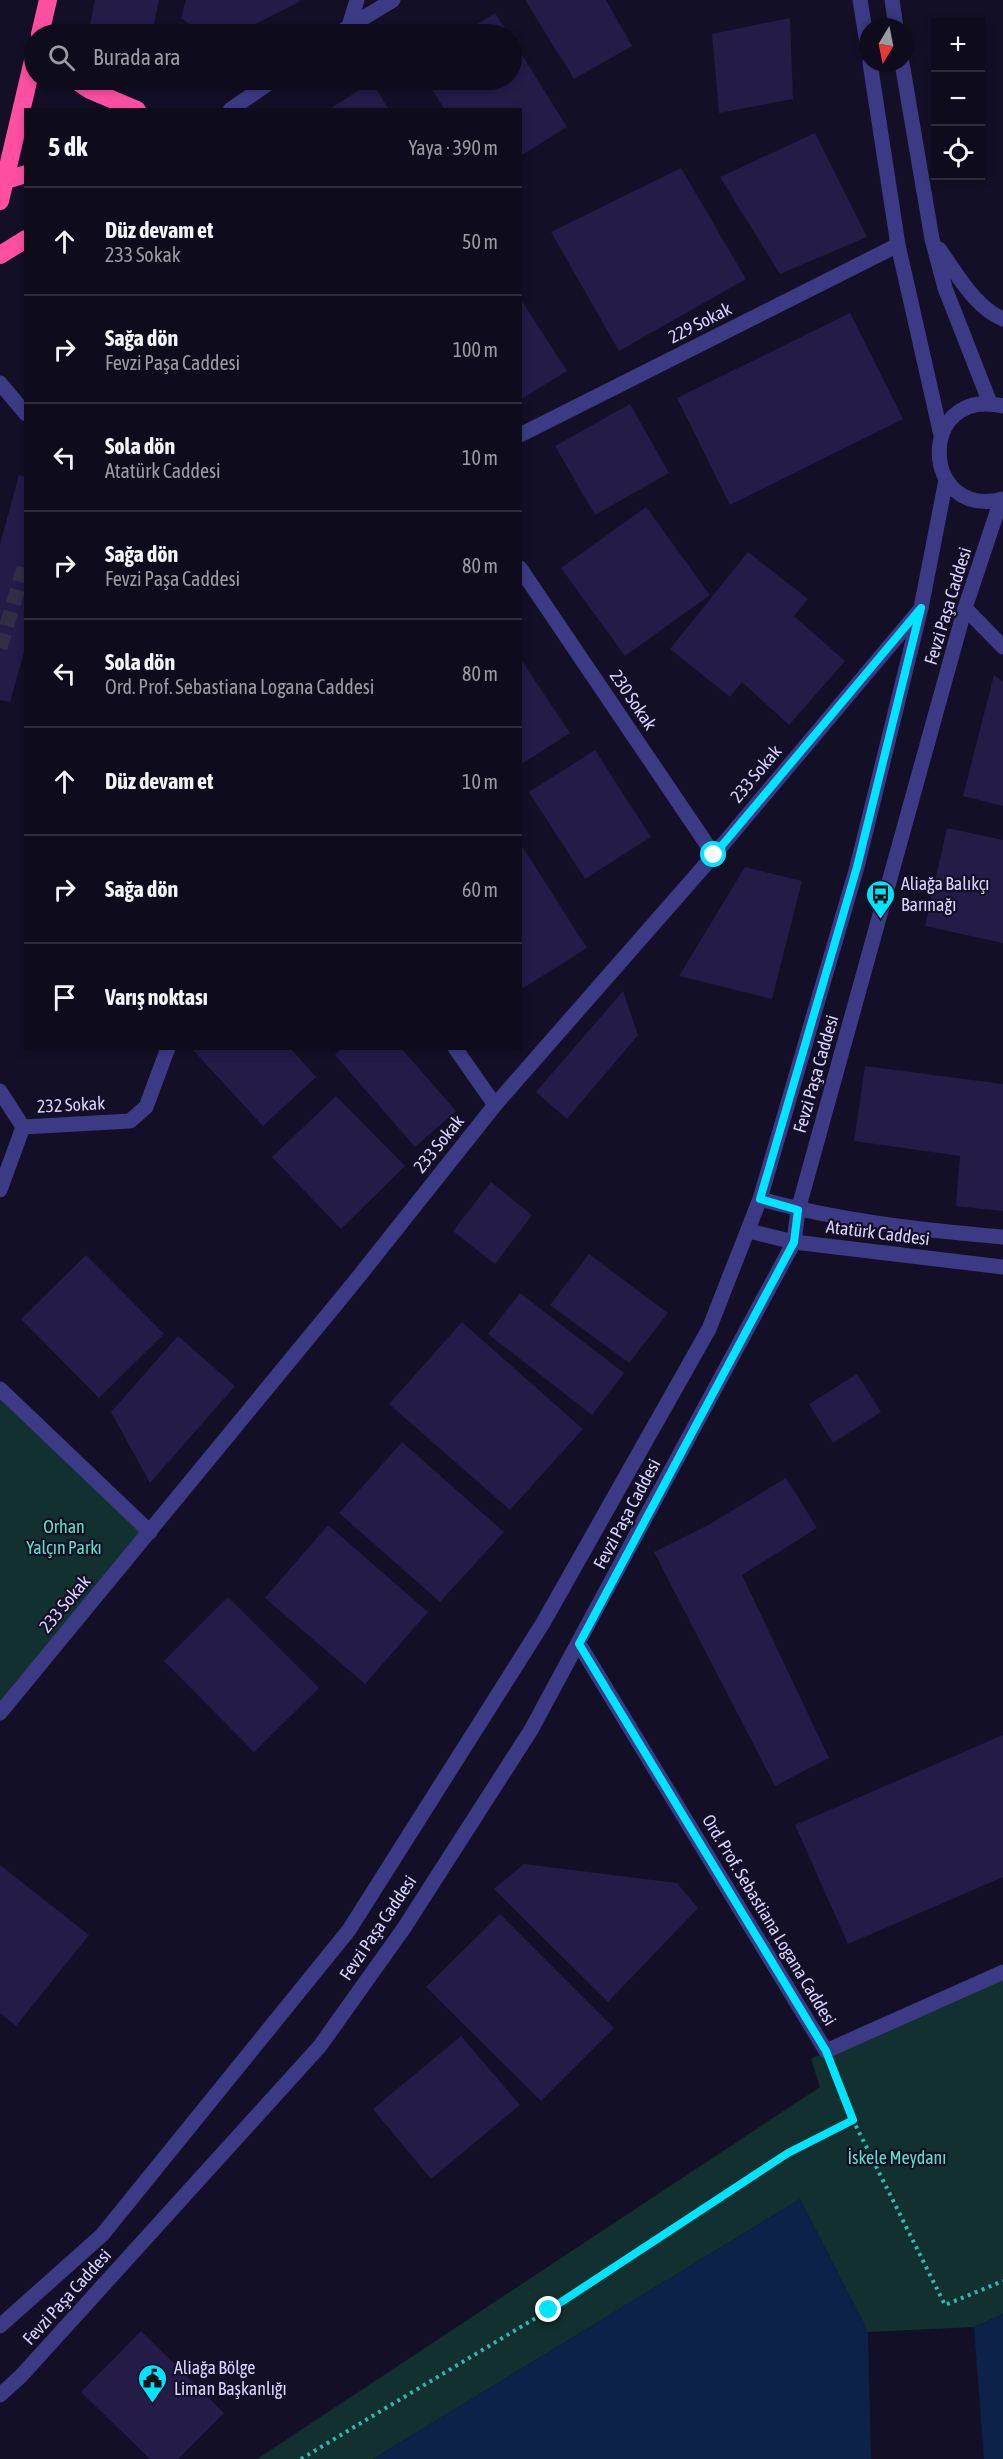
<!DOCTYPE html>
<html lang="tr">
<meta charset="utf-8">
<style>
:root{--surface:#0e0b1c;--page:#171425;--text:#f1f3f6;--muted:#9b9ba3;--line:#2e2b3b}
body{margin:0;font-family:"Asap Condensed",sans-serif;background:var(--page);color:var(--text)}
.controls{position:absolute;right:18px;top:18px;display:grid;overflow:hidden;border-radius:0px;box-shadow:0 3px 9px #0003}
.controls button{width:54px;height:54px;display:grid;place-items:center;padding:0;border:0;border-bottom:2px solid var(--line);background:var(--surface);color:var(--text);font:30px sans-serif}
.compass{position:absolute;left:859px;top:18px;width:54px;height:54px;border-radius:50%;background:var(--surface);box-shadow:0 3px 9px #0003;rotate:190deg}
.stop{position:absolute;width:18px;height:18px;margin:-14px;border:4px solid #00e5ff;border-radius:50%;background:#fff}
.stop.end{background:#00e5ff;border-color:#fff;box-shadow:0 2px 6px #0008}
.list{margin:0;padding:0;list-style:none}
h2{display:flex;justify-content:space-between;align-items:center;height:78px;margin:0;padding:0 24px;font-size:26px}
h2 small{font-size:20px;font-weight:400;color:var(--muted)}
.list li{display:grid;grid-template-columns:39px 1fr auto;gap:18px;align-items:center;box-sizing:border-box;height:108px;padding:0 24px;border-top:2px solid var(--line)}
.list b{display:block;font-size:22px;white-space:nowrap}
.list p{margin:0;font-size:20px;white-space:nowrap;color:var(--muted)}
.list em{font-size:20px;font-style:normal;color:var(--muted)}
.icon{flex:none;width:33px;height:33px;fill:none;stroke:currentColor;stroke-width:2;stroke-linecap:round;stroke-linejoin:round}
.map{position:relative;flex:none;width:1003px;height:2459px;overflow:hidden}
.search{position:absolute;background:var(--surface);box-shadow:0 3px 9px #0003;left:24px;top:24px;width:498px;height:66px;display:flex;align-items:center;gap:15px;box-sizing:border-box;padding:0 21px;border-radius:33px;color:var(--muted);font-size:22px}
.panel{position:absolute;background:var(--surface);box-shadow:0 3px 9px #0003;left:24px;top:108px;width:498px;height:942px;border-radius:0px}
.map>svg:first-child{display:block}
.green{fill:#12302f}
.water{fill:#0c2248}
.building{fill:#241b47}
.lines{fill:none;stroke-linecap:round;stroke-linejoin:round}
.minor-tunnel{stroke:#312d47;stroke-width:15;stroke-dasharray:15 8;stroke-linecap:butt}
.path{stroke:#2fb8b0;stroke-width:4;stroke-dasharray:3 4.5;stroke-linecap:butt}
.minor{stroke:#3d3a85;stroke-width:15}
.highway{stroke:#ff4fa3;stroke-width:18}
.route{stroke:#00e5ff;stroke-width:8}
.labels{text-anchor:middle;stroke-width:4.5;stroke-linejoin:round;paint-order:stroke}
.street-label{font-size:18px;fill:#d9d4ff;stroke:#130f26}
.poi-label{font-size:18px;fill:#d9d4ff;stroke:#130f26;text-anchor:start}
.park-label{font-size:18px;fill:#5fe0c0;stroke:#130f26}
</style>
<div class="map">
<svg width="1003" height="2459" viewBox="0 0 1003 2459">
<rect width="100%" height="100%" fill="#130f26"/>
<path class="green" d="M0 1389 150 1532 0 1713Z
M1003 1972V2314L974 2327 868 2332 800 2199 373 2459H257L820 2087 811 2059Z"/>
<path class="water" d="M800 2199 868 2332 871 2459H373Z
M1003 2314V2459H984L974 2327Z"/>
<path class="building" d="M95 0H159L152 34H88Z
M186 0H299L301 1 236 34H203L181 18Z
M525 0H606L632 46 574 79Z
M495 13 509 34H461Z
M790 18 793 99 719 113 712 34Z
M512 39 567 127 520 156V110H445L426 80H512Z
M372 82 389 110H328Z
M815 133 867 237 780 274 720 177Z
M681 168 746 279 619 351 551 232Z
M520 298 567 371 520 400Z
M850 313 903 419 730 505 677 398Z
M630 404 669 473 595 515 555 446Z
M19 475 26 477V645L10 702 0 700V544Z
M646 507 710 595 625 656 561 568Z
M748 552 808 599 794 616 845 661 789 725 742 682 730 697 670 649Z
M520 658 570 733 520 765Z
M994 675 1003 682V806L963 796Z
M595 750 651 837 585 879 529 792Z
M947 828 1003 840V943L925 926Z
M520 843 587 948 520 990Z
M745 867 802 881 772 999 679 976Z
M623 991 638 1035 567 1119 536 1092Z
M194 1048H290L316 1077 263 1126 193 1050Z
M343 1048H401L456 1111 415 1147 335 1055Z
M865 1066 1003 1084V1211L956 1206 960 1156 854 1141Z
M336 1096 405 1166 341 1229 272 1157Z
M491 1182 532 1215 495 1264 453 1231Z
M589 1254 668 1313 629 1363 550 1305Z
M86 1255 164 1334 99 1398 21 1319Z
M520 1293 624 1373 592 1415 488 1334Z
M462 1322 583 1429 510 1510 389 1404Z
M178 1336 235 1386 150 1483 111 1412Z
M857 1374 881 1412 833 1443 809 1404Z
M402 1442 504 1532 440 1602 339 1513Z
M786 1478 817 1528 742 1575 829 1758 775 1786 654 1552 710 1524Z
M328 1525 428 1612 365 1684 265 1598Z
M228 1597 319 1688 254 1752 164 1661Z
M1003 1735V1877L848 1944 795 1825Z
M524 1864 677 1883 698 1908 608 2002 494 1889Z
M0 1865 89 1935 16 2026 0 2013Z
M500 1914 614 2028 541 2101 426 1987Z
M461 2036 520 2105 431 2179 373 2109Z
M141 2331 224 2413 178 2459H150L81 2392Z"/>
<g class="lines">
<path class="minor-tunnel" d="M0 648 26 561"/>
<path class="path" d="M836 2077 853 2120 945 2305 1003 2281
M301 2459 549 2310 788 2153 853 2120"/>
<path class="minor" d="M860 0 868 49
M892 0 896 27
M349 26 357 0
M337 34 393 0
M870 63 898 245 941 435
M902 63 932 239 945 288 990 403
M230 110 273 80
M939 249C956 272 975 308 1003 319
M0 383 26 414
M1003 406C916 386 920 521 1003 499
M520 435 898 245
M520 568 714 855
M965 608 1003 647
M455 1048 495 1105
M0 1091 23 1127
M0 1190 23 1127 130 1121 146 1107 168 1048
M760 1199C839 1221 922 1230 1003 1237
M749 1231 794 1242 1003 1267
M0 1389 150 1532
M579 1644 826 2051 1003 1972
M0 1713 352 1285 495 1105 714 855 918 612
M0 2326 102 2235 349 1930 543 1623 709 1329 760 1199 857 867 921 608 946 480
M0 2395 21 2376 320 2046 404 1928 531 1730 794 1242 798 1210 965 608 1001 500"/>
<path class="highway" d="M40 34 48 0
M75 80 90 90 137 110
M0 182 26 174
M0 201 34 56
M0 255 26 239"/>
</g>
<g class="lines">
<path class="route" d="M549 2310 788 2153 853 2120 826 2051 579 1644 794 1242 798 1210 760 1199 857 867 921 608 714 855"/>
</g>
<defs>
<symbol id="bus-pin" viewBox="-11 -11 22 30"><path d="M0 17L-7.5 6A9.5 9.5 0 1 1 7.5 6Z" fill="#00e5ff" stroke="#130f26"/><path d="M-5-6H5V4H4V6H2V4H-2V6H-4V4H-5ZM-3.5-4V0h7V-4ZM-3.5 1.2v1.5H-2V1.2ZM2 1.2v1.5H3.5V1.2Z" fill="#111"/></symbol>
<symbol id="civic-pin" viewBox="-11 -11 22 30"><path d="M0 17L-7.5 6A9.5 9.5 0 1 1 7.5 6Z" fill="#00e5ff" stroke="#130f26"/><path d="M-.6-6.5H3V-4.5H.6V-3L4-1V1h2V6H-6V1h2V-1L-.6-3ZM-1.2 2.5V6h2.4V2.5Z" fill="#111"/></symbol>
</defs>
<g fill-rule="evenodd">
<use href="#bus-pin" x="864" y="878" width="33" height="45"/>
<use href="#civic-pin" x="136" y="2362" width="33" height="45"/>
</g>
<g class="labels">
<g class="street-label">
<text transform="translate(700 323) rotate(-27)" y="6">229 Sokak</text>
<text transform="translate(948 606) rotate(-73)" y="6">Fevzi Paşa Caddesi</text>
<text transform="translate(633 700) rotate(56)" y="6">230 Sokak</text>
<text transform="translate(756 774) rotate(-50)" y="6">233 Sokak</text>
<text transform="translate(816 1074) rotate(-74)" y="6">Fevzi Paşa Caddesi</text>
<text transform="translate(71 1105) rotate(-3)" y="6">232 Sokak</text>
<text transform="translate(439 1144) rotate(-51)" y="6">233 Sokak</text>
<text transform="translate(878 1233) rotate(7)" y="6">Atatürk Caddesi</text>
<text transform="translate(627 1514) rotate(-62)" y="6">Fevzi Paşa Caddesi</text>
<text transform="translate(65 1604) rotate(-50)" y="6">233 Sokak</text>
<text transform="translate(769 1920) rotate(59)" y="6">Ord. Prof. Sebastiana Logana Caddesi</text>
<text transform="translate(378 1928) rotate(-56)" y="6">Fevzi Paşa Caddesi</text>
<text transform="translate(67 2297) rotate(-48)" y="6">Fevzi Paşa Caddesi</text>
</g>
<g class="poi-label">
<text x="901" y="890">Aliağa Balıkçı<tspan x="901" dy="21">Barınağı</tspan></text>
<text x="174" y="2374">Aliağa Bölge<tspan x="174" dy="21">Liman Başkanlığı</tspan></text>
</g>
<g class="park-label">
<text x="64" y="1533">Orhan<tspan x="64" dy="21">Yalçın Parkı</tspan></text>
<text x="897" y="2164">İskele Meydanı</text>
</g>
</g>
</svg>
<div class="controls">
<button>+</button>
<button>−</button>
<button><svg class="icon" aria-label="locate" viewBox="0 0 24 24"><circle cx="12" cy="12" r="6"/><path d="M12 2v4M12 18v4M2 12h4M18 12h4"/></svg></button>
</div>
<svg class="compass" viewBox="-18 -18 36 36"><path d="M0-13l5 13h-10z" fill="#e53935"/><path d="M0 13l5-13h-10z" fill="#9b9ba3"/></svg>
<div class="stop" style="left:714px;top:855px"></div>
<div class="stop end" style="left:549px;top:2310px"></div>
<div class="search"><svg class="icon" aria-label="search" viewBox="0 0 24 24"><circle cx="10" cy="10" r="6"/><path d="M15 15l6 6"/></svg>Burada ara</div>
<section class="panel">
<h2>5 dk<small>Yaya · 390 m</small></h2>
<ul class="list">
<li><svg class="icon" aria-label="ahead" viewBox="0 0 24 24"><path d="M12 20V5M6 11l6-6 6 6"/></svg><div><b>Düz devam et</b><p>233 Sokak</p></div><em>50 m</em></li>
<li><svg class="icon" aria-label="right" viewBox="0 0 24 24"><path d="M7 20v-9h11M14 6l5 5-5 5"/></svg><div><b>Sağa dön</b><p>Fevzi Paşa Caddesi</p></div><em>100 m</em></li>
<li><svg class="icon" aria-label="left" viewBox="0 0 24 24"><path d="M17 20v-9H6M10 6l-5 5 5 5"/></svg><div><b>Sola dön</b><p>Atatürk Caddesi</p></div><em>10 m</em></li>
<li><svg class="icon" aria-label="right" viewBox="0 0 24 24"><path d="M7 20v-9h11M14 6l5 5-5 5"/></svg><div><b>Sağa dön</b><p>Fevzi Paşa Caddesi</p></div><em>80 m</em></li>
<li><svg class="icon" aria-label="left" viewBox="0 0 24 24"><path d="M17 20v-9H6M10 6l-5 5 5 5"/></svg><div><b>Sola dön</b><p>Ord. Prof. Sebastiana Logana Caddesi</p></div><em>80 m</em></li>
<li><svg class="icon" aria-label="ahead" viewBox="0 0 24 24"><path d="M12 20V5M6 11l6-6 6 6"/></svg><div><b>Düz devam et</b></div><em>10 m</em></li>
<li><svg class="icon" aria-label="right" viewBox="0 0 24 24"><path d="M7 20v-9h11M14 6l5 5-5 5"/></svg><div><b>Sağa dön</b></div><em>60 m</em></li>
<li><svg class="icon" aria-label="arrive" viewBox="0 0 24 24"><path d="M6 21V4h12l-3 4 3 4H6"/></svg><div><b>Varış noktası</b></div></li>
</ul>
</section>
</div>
